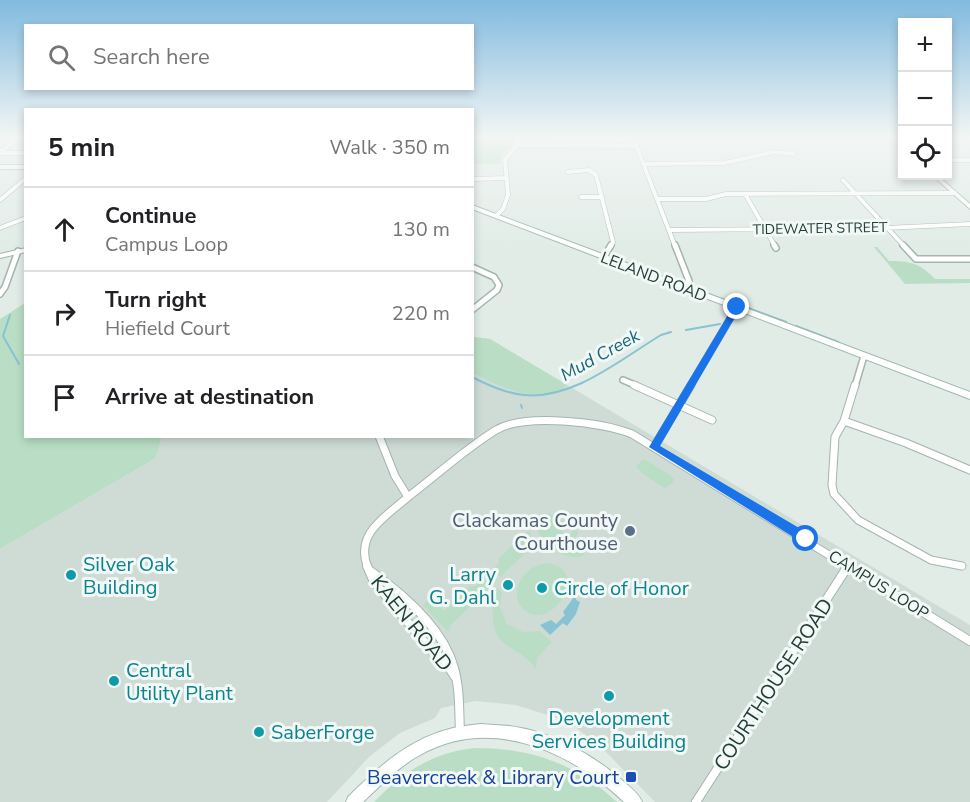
<!DOCTYPE html>
<meta charset="utf-8">
<style>
:root{--surface:#fff;--page:#f2f2f2;--text:#202124;--muted:#757577;--line:#e0e0e0}
body{margin:0;font-family:"Nunito Sans",sans-serif;background:var(--page);color:var(--text)}
.controls{position:absolute;right:18px;top:18px;display:grid;overflow:hidden;border-radius:0px;box-shadow:0 3px 9px #0003}
.controls button{width:54px;height:54px;display:grid;place-items:center;padding:0;border:0;border-bottom:2px solid var(--line);background:var(--surface);color:var(--text);font:30px sans-serif}
.stop{position:absolute;width:18px;height:18px;margin:-14px;border:4px solid #1a73e8;border-radius:50%;background:#fff}
.stop.end{background:#1a73e8;border-color:#fff;box-shadow:0 2px 6px #0008}
.list{margin:0;padding:0;list-style:none}
h2{display:flex;justify-content:space-between;align-items:center;height:78px;margin:0;padding:0 24px;font-size:26px}
h2 small{font-size:20px;font-weight:400;color:var(--muted)}
.list li{display:grid;grid-template-columns:39px 1fr auto;gap:18px;align-items:center;box-sizing:border-box;height:84px;padding:0 24px;border-top:2px solid var(--line)}
.list b{display:block;font-size:22px;white-space:nowrap}
.list p{margin:0;font-size:20px;white-space:nowrap;color:var(--muted)}
.list em{font-size:20px;font-style:normal;color:var(--muted)}
.icon{flex:none;width:33px;height:33px;fill:none;stroke:currentColor;stroke-width:2;stroke-linecap:round;stroke-linejoin:round}
.map{position:relative;flex:none;width:970px;height:802px;overflow:hidden}
.search{position:absolute;background:var(--surface);box-shadow:0 3px 9px #0003;left:24px;top:24px;width:450px;height:66px;display:flex;align-items:center;gap:15px;box-sizing:border-box;padding:0 21px;border-radius:0px;color:var(--muted);font-size:22px}
.panel{position:absolute;background:var(--surface);box-shadow:0 3px 9px #0003;left:24px;top:108px;width:450px;height:330px;border-radius:0px}
.map>svg:first-child{display:block}
.built{fill:#cfdcd6}
.green{fill:#b9dec5}
.water{fill:#87c3d2}
.lines{fill:none;stroke-linecap:round;stroke-linejoin:round}
.stream{stroke:#87c3d2;stroke-width:2}
.minor-far3-casing{stroke:#a4b4af;stroke-width:5}
.minor-far2-casing{stroke:#a4b4af;stroke-width:8}
.minor-far1-casing{stroke:#a4b4af;stroke-width:9}
.minor-casing{stroke:#a4b4af;stroke-width:10}
.tertiary-casing{stroke:#a4b4af;stroke-width:2}
.secondary-casing{stroke:#9fb8b0;stroke-width:2}
.minor-far3{stroke:#fff;stroke-width:4}
.minor-far2{stroke:#fff;stroke-width:5}
.minor-far1{stroke:#fff;stroke-width:7}
.minor{stroke:#fff;stroke-width:8}
.tertiary{fill:#fff;fill-rule:evenodd}
.secondary{fill:#fff;fill-rule:evenodd}
.route{fill:#1a73e8}
.service-dot{fill:#5c6f8a;stroke:#f1f8f5;stroke-width:2}
.culture-dot{fill:#0f9aa8;stroke:#f1f8f5;stroke-width:2}
.transit-dot{fill:#1a4fb4;stroke:#f1f8f5;stroke-width:2}
.labels{text-anchor:middle;stroke-width:6;stroke-linejoin:round;paint-order:stroke}
.far-street-label{font-size:14px;fill:#213d37;stroke:#f1f8f5}
.street-label{font-size:16px;fill:#213d37;stroke:#f1f8f5}
.water-label{font-size:18px;font-style:italic;fill:#1a667a;stroke:#f1f8f5}
.near-service-label{font-size:20px;fill:#4e5e75;stroke:#f1f8f5;text-anchor:end}
.near-culture-label{font-size:20px;fill:#0d838f;stroke:#f1f8f5;text-anchor:start}
.near-street-label{font-size:20px;fill:#213d37;stroke:#f1f8f5}
.near-transit-label{font-size:20px;fill:#164399;stroke:#f1f8f5;text-anchor:end}
</style>
<div class="map">
<svg width="970" height="802" viewBox="0 0 970 802">
<rect width="100%" height="100%" fill="#e1ece7"/>
<path class="built" d="M473 337 490 339 970 625V802H655L603 749 569 722 516 705 476 701 441 708 435 718 400 733 370 756 327 802H0V549L151 461 156 457 162 437 472 436Z"/>
<path class="green" d="M473 137H512L513 143 502 155 500 164H473Z
M874 247H877L889 261C910 261 920 263 935 279H970V283L905 284Z
M25 303 26 436 162 437 156 457 151 461 0 549V319Z
M473 337 490 339 567 385C544 409 496 385 473 373Z
M644 459 670 475 674 479 672 484 664 488 643 474 636 466Z
M547 513 569 524 562 531 568 536 575 529 579 533 573 539 579 545 583 540 585 546 583 548 585 551 583 556C564 563 527 536 539 515Z
M529 530 535 544 500 577 492 570 499 563V558Z
M547 563C597 569 543 645 518 602 513 582 527 566 547 563Z
M483 579 490 587 451 625 448 632 423 605 430 598 444 611 470 586H475Z
M497 588 502 592 500 607 507 624 523 632 540 631 552 642 537 658 536 669C527 657 518 653 506 645 489 634 491 605 497 588Z
M475 748C531 748 575 763 617 802H374C403 772 433 752 475 748Z"/>
<path class="water" d="M577 588 576 600 580 602 576 614 567 626 563 623 550 635 540 625 551 620 556 624 565 615 563 612 574 597Z"/>
<g class="lines">
<path class="stream" d="M748 308 786 322
M10 315 3 336 19 364
M796 326 838 342
M686 330 720 324
M472 377C488 385 505 393 524 395 573 400 621 359 661 335L671 332
M521 405 522 408"/>
<defs>
<path id="minor-far3" d="M633 137 675 246
M517 145 636 146
M0 152 20 137
M0 153H26
M948 160H970
M643 164 724 163 774 152 794 154
M568 172 589 170 596 175 613 242 611 246
M472 179 507 178
M843 180 904 246
M745 194 775 246
M581 197H602
M658 199H706L726 194 955 193
M0 200 26 178
M496 216 503 209 508 195 505 160 517 145V137
M0 228 26 218
M670 230 885 228 970 224"/>
<path id="minor-far2" d="M675 245 689 281 686 288
M774 245 776 248
M903 245 916 259H970
M604 257 611 245
M472 267 494 277 499 285 497 290 472 310
M0 294 5 287 18 251
M623 380 637 386
M690 386 737 307
M855 386 864 356"/>
<path id="minor-far1" d="M634 385 712 420
M855 385 844 421 835 437 832 485 834 494 858 520 931 560 962 566
M844 421 906 443 970 470
M654 447 691 385
M408 497C437 475 465 449 496 430 525 413 602 422 632 434L850 568
M368 568C354 534 385 517 408 497L395 476 379 436
M847 568 849 565"/>
<path id="minor" d="M367 566 374 582 432 651 444 660 455 677
M848 566 970 641
M369 570C402 593 443 627 454 668 460 689 459 711 460 733
M696 802 848 566"/>
<path id="tertiary" d="M889 137H894L902 145V148H900Z
M933 176H938L970 204V209Z
M26 248V252L0 258V254Z"/>
<path id="secondary" d="M0 165H26V169H0Z
M472 205 970 392V399L472 209Z
M481 724C490 725 499 725 509 726 550 731 593 754 624 782 631 788 639 794 642 802H624C570 751 491 715 420 755 398 767 381 785 363 802H346L348 797C378 767 410 738 453 728 462 726 472 725 481 724Z"/>
</defs>
<use href="#minor-far3" class="minor-far3-casing"/>
<use href="#minor-far2" class="minor-far2-casing"/>
<use href="#minor-far1" class="minor-far1-casing"/>
<use href="#minor" class="minor-casing"/>
<use href="#tertiary" class="tertiary-casing"/>
<use href="#secondary" class="secondary-casing"/>
<use href="#minor-far3" class="minor-far3"/>
<use href="#minor-far2" class="minor-far2"/>
<use href="#minor-far1" class="minor-far1"/>
<use href="#minor" class="minor"/>
<use href="#tertiary" class="tertiary"/>
<use href="#secondary" class="secondary"/>
</g>
<linearGradient id="sky" x2="0" y2="1"><stop stop-color="#81badf"/><stop offset="0.55" stop-color="#f2f6f4"/><stop offset="1" stop-color="#f2f6f4" stop-opacity="0"/></linearGradient>
<rect width="970" height="249" fill="url(#sky)"/>
<path class="route" d="M734 305 741 307 660 446 811 535 812 539 806 545 649 447Z"/>
<circle class="service-dot" cx="630" cy="531" r="6"/>
<g class="culture-dot">
<circle cx="71" cy="575" r="6"/>
<circle cx="508" cy="585" r="6"/>
<circle cx="542" cy="588" r="6"/>
<circle cx="114" cy="681" r="6"/>
<circle cx="609" cy="696" r="6"/>
<circle cx="259" cy="732" r="6"/>
</g>
<rect class="transit-dot" x="625" y="771" width="12" height="12" rx="3"/>
<g class="labels">
<g class="far-street-label">
<text transform="translate(820 228) rotate(-1)" y="5">TIDEWATER STREET</text>
</g>
<g class="street-label">
<text transform="translate(654 276) rotate(21)" y="6">LELAND ROAD</text>
<text transform="translate(879 584) rotate(32)" y="6">CAMPUS LOOP</text>
</g>
<g class="water-label">
<text transform="translate(600 355) rotate(-29)" y="6">Mud Creek</text>
</g>
<g class="near-service-label">
<text x="618" y="527">Clackamas County<tspan x="618" dy="23">Courthouse</tspan></text>
</g>
<g class="near-culture-label">
<text x="83" y="571">Silver Oak<tspan x="83" dy="23">Building</tspan></text>
<text x="496" y="581" text-anchor="end">Larry<tspan x="496" dy="23">G. Dahl</tspan></text>
<text x="554" y="595">Circle of Honor</text>
<text x="126" y="677">Central<tspan x="126" dy="23">Utility Plant</tspan></text>
<text x="609" y="725" text-anchor="middle">Development<tspan x="609" dy="23">Services Building</tspan></text>
<text x="271" y="739">SaberForge</text>
</g>
<g class="near-street-label">
<text transform="translate(412 623) rotate(51)" y="7">KAEN ROAD</text>
<text transform="translate(773 684) rotate(-57)" y="7">COURTHOUSE ROAD</text>
</g>
<g class="near-transit-label">
<text x="619" y="784">Beavercreek &amp; Library Court</text>
</g>
</g>
</svg>
<div class="controls">
<button>+</button>
<button>−</button>
<button><svg class="icon" aria-label="locate" viewBox="0 0 24 24"><circle cx="12" cy="12" r="6"/><path d="M12 2v4M12 18v4M2 12h4M18 12h4"/></svg></button>
</div>
<div class="stop" style="left:806px;top:539px"></div>
<div class="stop end" style="left:737px;top:307px"></div>
<div class="search"><svg class="icon" aria-label="search" viewBox="0 0 24 24"><circle cx="10" cy="10" r="6"/><path d="M15 15l6 6"/></svg>Search here</div>
<section class="panel">
<h2>5 min<small>Walk · 350 m</small></h2>
<ul class="list">
<li><svg class="icon" aria-label="ahead" viewBox="0 0 24 24"><path d="M12 20V5M6 11l6-6 6 6"/></svg><div><b>Continue</b><p>Campus Loop</p></div><em>130 m</em></li>
<li><svg class="icon" aria-label="right" viewBox="0 0 24 24"><path d="M7 20v-9h11M14 6l5 5-5 5"/></svg><div><b>Turn right</b><p>Hiefield Court</p></div><em>220 m</em></li>
<li><svg class="icon" aria-label="arrive" viewBox="0 0 24 24"><path d="M6 21V4h12l-3 4 3 4H6"/></svg><div><b>Arrive at destination</b></div></li>
</ul>
</section>
</div>
